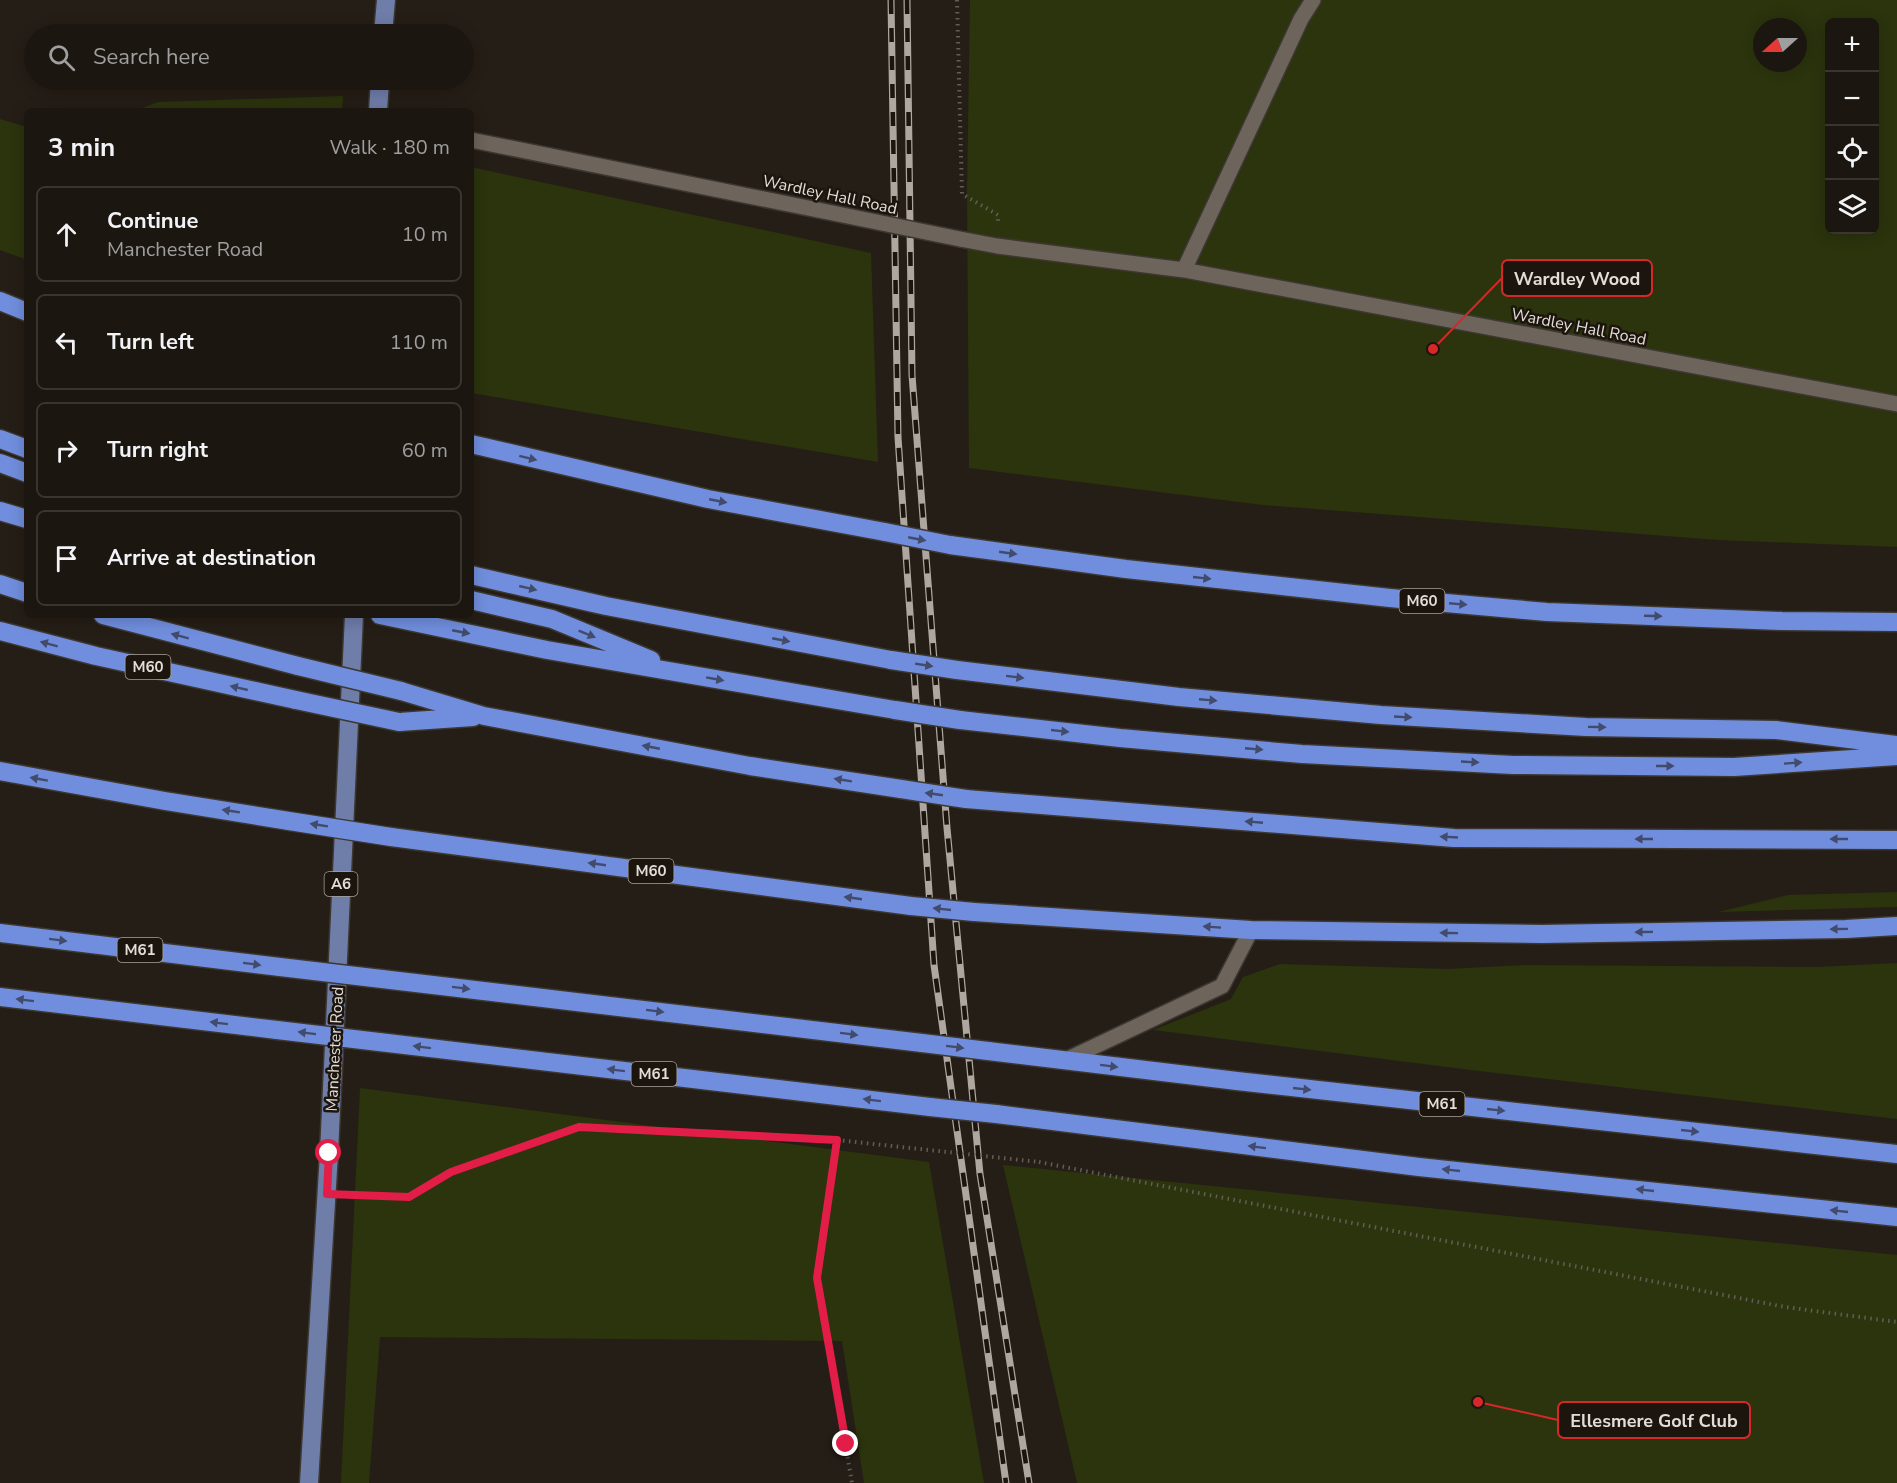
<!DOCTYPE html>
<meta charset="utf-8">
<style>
:root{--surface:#1c1610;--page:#29231e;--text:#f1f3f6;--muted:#a09f9f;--line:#3a3530}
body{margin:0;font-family:"Nunito Sans",sans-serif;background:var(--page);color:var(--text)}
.controls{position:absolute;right:18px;top:18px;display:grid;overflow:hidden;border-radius:9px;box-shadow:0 3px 15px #0003}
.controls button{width:54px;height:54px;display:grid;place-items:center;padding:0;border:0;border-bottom:2px solid var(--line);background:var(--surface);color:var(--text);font:30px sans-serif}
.compass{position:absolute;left:1753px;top:18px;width:54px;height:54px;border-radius:50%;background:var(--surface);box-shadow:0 3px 15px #0003;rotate:249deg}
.stop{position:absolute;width:18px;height:18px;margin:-14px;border:4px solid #e11d48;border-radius:50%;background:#fff}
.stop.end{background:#e11d48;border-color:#fff;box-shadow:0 2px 6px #0008}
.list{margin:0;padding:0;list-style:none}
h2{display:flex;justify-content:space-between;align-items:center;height:78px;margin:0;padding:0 24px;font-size:26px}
h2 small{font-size:20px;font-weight:400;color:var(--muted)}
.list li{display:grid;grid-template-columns:39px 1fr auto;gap:18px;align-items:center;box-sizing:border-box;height:96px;margin:0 12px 12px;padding:0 12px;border:2px solid var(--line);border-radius:9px}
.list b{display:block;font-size:22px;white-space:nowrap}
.list p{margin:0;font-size:20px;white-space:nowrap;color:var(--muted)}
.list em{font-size:20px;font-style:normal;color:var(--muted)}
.icon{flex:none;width:33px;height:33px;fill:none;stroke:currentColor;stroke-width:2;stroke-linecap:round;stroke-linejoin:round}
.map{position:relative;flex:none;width:1897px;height:1483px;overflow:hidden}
.search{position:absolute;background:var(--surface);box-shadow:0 3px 15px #0003;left:24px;top:24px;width:450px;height:66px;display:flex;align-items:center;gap:15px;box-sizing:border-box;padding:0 21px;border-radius:33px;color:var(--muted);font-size:22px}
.panel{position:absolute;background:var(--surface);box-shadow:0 3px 15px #0003;left:24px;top:108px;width:450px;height:510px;border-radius:9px}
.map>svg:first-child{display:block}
.green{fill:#2b340d;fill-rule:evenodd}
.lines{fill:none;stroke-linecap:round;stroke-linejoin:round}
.lane-casing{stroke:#3d3732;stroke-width:18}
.primary-casing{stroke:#3d3732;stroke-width:21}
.highway-casing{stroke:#3d3732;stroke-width:21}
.path{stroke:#635d56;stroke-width:4;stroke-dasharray:1.5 4.5;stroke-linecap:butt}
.lane{stroke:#6d645b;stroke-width:15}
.primary{stroke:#6f7da9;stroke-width:18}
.highway{stroke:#708edd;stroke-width:18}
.rail-casing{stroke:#ada7a0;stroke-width:7}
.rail{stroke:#1c150d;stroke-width:4.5;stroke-dasharray:14;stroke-linecap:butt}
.lane-bridge-casing{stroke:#3d3732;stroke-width:18;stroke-linecap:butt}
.highway-bridge-casing{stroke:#3d3732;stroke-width:21;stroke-linecap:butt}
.path-bridge{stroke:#635d56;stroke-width:4;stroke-dasharray:1.5 4.5;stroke-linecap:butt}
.lane-bridge{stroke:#6d645b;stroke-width:15}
.highway-bridge{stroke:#708edd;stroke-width:18}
.oneway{fill:#424b6b}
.route{stroke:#e11d48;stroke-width:8}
.labels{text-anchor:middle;stroke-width:5;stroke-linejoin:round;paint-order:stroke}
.shield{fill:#1c150d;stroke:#a7a19a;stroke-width:1.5}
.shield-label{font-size:15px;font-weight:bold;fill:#e2ddd7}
.street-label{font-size:16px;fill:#e2ddd7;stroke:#1c150d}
.leader{fill:none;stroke:#d62828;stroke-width:2}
.callout-dot{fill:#d62828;stroke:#1c150d;stroke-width:2}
.callout{fill:#1c150d;stroke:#d62828;stroke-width:2}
.callout-label{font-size:18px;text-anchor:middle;font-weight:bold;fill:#e2ddd7}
</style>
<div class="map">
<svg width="1897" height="1483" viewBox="0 0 1897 1483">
<rect width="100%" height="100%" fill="#251e16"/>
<path class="green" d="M970 0H1897V547L1718 540 1263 505 969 468 967 192ZM1830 22H1874V230H1830ZM1762 27H1798V63H1762Z
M343 96 342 111H134L158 102Z
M0 119 27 127V260L0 250Z
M471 167 871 253 878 462 471 393Z
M1897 892V907L1718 912 1788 895Z
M1897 963V1119L1479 1071 1153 1030 1231 999 1243 977 1280 964 1448 969 1524 965 1818 967Z
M360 1088 929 1162 984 1483H864L842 1341 380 1337 369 1483H341Z
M1003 1165 1897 1255V1483H1077Z"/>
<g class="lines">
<defs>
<path id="lane" d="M471 140 818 210
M960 239 997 246 1184 270 1897 404
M1184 270 1301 19 1313 0
M1066 1060 1222 986 1251 930"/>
<path id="primary" d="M383 34 386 0
M378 111 380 80
M309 1483 329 1153 354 615"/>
<path id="highway" d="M0 301 27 312
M0 439 27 449
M471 444 708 499 885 532
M0 463 27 473
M0 511 27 519
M950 545 1126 569 1390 598 1547 612 1782 621 1897 622
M471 575 606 606 891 660
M0 584 27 593
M471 600 552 619 651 660
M103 615 298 666
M380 615 547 650 895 710
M0 631 96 656 296 700
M957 670 1179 697 1381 715 1586 727 1776 730 1897 745
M401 691 484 716 750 766 901 789
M960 720 1120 738 1302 754 1513 765 1734 767 1897 756
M399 722 473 717
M0 771 165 801 289 821
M966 799 1454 838 1897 840
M391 837 911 906
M974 912 1251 930 1542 934 1846 929 1897 926
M0 933 280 967
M382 979 922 1043
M0 997 277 1030
M379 1042 930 1107
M988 1051 1237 1081 1897 1154
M996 1114 1419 1167 1897 1217"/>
</defs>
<use href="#lane" class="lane-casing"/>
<use href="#primary" class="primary-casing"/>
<use href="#highway" class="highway-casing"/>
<path class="path" d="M957 0 962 194 998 215V224
M1039 1162 1785 1307 1897 1322
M351 1195 409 1197 451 1172 579 1127 837 1140 817 1278 852 1483"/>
<use href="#lane" class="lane"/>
<use href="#primary" class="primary"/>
<use href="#highway" class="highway"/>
<defs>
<path id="rail" d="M891 0 898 437 934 965 1006 1483
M907 0 912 375 947 828 980 1174 1029 1483"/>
</defs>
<use href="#rail" class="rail-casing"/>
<use href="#rail" class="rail"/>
<defs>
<path id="lane-bridge" d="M818 210 960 239"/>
<path id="highway-bridge" d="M885 532 950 545
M891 660 957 670
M298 666 401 691
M296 700 399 722
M895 710 960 720
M901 789 966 799
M289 821 391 837
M911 906 974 912
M280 967 382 979
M277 1030 379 1042
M922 1043 988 1051
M930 1107 996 1114"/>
</defs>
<use href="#lane-bridge" class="lane-bridge-casing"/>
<use href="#highway-bridge" class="highway-bridge-casing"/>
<path class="path-bridge" d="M837 1140 1039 1162"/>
<use href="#lane-bridge" class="lane-bridge"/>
<use href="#highway-bridge" class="highway-bridge"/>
</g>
<defs><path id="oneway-solid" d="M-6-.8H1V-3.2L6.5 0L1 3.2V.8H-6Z" transform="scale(1.5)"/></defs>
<g class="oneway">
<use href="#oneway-solid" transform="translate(528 458) rotate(14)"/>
<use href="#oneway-solid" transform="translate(718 501) rotate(11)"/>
<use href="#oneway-solid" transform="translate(917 539) rotate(11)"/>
<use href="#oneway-solid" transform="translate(1008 553) rotate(8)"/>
<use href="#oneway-solid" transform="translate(1202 578) rotate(6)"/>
<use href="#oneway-solid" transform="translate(528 588) rotate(13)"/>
<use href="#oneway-solid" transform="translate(1458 604) rotate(5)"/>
<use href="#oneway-solid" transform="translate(1653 616) rotate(2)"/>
<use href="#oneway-solid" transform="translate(461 632) rotate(11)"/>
<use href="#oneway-solid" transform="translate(587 634) rotate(22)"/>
<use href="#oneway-solid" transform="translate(180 636) rotate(-165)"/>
<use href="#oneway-solid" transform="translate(781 640) rotate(11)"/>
<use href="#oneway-solid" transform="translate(49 644) rotate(-165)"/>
<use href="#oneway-solid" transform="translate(924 665) rotate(9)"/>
<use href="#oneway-solid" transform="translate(1015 677) rotate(7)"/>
<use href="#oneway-solid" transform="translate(715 679) rotate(10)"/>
<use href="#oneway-solid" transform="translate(239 688) rotate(-167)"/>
<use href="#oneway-solid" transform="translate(1208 700) rotate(5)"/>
<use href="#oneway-solid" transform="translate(1403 717) rotate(3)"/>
<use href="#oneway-solid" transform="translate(1597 727) rotate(1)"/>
<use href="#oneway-solid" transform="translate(1060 731) rotate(6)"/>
<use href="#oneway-solid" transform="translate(651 747) rotate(-169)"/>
<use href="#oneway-solid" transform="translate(1254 749) rotate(5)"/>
<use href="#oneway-solid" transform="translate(1470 762) rotate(3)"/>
<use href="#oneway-solid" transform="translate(1793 763) rotate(-4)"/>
<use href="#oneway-solid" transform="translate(1665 766)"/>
<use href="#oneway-solid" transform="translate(39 779) rotate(-170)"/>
<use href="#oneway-solid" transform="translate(843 780) rotate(-171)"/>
<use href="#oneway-solid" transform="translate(934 794) rotate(-172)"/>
<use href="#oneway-solid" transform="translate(231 811) rotate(-171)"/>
<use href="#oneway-solid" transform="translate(1254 822) rotate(-175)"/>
<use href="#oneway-solid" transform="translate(319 825) rotate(-171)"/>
<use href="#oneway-solid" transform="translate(1449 837) rotate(-177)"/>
<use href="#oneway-solid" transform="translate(1644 839) rotate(-180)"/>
<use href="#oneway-solid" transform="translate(1839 839) rotate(-180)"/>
<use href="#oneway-solid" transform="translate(597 864) rotate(-172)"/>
<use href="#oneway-solid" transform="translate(853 898) rotate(-172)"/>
<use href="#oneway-solid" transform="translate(942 909) rotate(-174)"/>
<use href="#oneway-solid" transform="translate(1212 927) rotate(-176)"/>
<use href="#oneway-solid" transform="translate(1839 929) rotate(179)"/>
<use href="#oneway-solid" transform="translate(1644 932) rotate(179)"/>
<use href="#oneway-solid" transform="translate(1449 933) rotate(-179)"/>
<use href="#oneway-solid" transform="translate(58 940) rotate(7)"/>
<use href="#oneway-solid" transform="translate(252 964) rotate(7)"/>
<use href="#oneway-solid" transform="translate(461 988) rotate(7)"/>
<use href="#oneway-solid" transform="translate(25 1000) rotate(-173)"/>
<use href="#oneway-solid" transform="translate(655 1011) rotate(7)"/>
<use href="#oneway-solid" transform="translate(219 1023) rotate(-173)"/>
<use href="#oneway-solid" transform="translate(307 1033) rotate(-173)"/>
<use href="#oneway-solid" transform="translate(849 1034) rotate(7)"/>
<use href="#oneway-solid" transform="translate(422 1047) rotate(-173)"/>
<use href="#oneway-solid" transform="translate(955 1047) rotate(7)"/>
<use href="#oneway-solid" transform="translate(1109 1066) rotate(7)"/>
<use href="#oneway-solid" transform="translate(616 1070) rotate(-173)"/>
<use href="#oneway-solid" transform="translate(1302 1089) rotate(6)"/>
<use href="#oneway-solid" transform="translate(872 1100) rotate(-173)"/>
<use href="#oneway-solid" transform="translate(1496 1110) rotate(6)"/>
<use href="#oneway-solid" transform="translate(1690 1131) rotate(6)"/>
<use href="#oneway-solid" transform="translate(1257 1147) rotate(-173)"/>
<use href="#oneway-solid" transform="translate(1451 1170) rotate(-174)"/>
<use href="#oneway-solid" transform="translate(1645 1190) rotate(-174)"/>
<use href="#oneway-solid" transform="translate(1839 1211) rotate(-174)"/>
</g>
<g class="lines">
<path class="route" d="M329 1153 327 1194 409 1197 451 1172 579 1127 837 1140 817 1278 846 1444"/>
</g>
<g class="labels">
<g class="shield">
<rect x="1399.5" y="589" width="45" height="24" rx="4.5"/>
<rect x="125.5" y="655" width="45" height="24" rx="4.5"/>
<rect x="628.5" y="859" width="45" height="24" rx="4.5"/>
<rect x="324.5" y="872" width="33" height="24" rx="4.5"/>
<rect x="117.5" y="938" width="45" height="24" rx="4.5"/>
<rect x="631.5" y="1062" width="45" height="24" rx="4.5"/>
<rect x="1419.5" y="1092" width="45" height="24" rx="4.5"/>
</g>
<g class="shield-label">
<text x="1422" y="606">M60</text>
<text x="148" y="672">M60</text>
<text x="651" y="876">M60</text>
<text x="341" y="889">A6</text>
<text x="140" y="955">M61</text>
<text x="654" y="1079">M61</text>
<text x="1442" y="1109">M61</text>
</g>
<g class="street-label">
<text transform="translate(830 194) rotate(12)" y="6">Wardley Hall Road</text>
<text transform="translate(1579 326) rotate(11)" y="6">Wardley Hall Road</text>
<text transform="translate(334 1049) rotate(-87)" y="6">Manchester Road</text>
</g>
</g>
<path class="leader" d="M1433 349L1502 278M1478 1402L1558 1420"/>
<g class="callout-dot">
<circle cx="1433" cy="349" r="6"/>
<circle cx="1478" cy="1402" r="6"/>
</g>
<g class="callout">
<rect x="1502" y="260" width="150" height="36" rx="6"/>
<rect x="1558" y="1402" width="192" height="36" rx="6"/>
</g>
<g class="callout-label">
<text x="1577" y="285">Wardley Wood</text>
<text x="1654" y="1427">Ellesmere Golf Club</text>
</g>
</svg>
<div class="controls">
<button>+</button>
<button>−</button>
<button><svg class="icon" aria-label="locate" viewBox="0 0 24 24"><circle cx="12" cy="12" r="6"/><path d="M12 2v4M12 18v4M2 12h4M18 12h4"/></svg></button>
<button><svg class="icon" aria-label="layers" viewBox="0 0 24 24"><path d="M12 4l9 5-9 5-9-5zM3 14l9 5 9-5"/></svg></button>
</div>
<svg class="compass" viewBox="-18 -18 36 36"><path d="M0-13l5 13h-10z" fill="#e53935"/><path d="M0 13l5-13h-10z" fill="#a09f9f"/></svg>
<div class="stop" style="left:329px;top:1153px"></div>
<div class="stop end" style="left:846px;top:1444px"></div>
<div class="search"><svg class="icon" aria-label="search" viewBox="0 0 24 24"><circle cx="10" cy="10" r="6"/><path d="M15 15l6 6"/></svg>Search here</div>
<section class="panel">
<h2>3 min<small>Walk · 180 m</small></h2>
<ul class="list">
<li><svg class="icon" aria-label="ahead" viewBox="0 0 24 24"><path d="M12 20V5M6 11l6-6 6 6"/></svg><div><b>Continue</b><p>Manchester Road</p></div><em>10 m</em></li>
<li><svg class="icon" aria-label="left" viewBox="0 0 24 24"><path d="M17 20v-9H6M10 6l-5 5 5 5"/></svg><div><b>Turn left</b></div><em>110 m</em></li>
<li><svg class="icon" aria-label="right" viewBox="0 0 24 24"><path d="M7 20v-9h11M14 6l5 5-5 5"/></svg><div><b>Turn right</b></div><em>60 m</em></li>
<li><svg class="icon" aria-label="arrive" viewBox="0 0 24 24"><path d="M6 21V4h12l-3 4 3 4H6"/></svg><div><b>Arrive at destination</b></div></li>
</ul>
</section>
</div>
